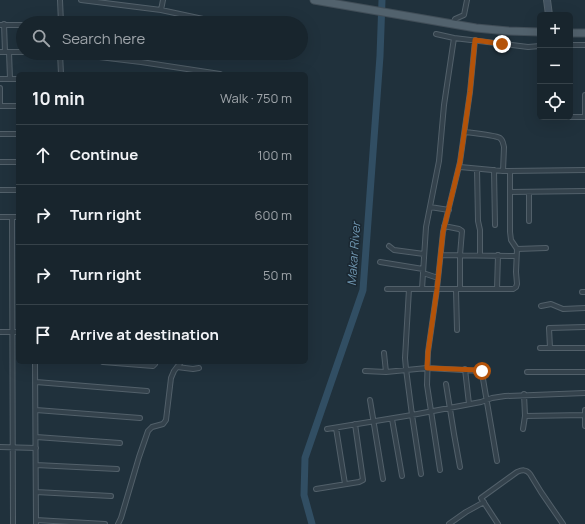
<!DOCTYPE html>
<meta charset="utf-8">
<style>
:root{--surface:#18252d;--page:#253139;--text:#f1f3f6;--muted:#9fa5aa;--line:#364249}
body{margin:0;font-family:Manrope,sans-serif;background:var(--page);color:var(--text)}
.controls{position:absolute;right:12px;top:12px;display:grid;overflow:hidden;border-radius:6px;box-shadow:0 4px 16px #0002}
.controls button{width:36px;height:36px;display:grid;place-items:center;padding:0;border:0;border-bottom:1px solid var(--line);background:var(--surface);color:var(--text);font:20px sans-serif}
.stop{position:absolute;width:12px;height:12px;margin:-9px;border:3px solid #b45309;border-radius:50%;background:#fff}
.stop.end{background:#b45309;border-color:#fff;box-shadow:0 1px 4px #0008}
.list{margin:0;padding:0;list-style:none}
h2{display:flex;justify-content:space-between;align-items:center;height:52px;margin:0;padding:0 16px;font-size:17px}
h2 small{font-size:13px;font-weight:400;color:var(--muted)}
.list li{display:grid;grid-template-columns:26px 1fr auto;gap:12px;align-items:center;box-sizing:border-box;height:60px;padding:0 16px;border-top:1px solid var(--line)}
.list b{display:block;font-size:15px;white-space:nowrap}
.list em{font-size:13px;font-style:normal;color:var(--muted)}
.icon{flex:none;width:22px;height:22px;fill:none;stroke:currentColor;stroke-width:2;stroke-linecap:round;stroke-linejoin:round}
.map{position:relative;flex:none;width:585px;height:524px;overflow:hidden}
.search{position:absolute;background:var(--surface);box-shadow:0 4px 16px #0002;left:16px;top:16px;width:292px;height:44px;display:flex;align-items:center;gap:10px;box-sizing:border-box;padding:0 14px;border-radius:22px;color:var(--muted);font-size:15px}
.panel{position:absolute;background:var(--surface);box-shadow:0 4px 16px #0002;left:16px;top:72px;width:292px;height:292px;border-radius:6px}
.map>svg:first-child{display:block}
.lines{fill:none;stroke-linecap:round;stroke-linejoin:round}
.river{stroke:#314e63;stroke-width:7}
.street-casing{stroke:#52606a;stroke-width:6}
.secondary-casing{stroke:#52606a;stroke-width:8}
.primary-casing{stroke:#414e58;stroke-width:9}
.street{stroke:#34424c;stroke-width:4}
.secondary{stroke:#425260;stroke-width:6}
.primary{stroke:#52626d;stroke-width:7}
.route{stroke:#b45309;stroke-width:5}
.labels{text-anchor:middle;stroke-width:3;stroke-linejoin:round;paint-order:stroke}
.water-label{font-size:12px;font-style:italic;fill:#6e94ae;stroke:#1a2731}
</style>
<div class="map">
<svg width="585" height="524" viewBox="0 0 585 524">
<rect width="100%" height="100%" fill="#20313c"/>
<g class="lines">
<path class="river" d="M312 524 304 495 305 458 363 290 380 56 382 0"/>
<defs>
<path id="street" d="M60 0 61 23
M81 0 161 10 217 22 231 23
M161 10 163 0
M4 24 5 52
M453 24 455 19 464 15 467 0
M0 25H23
M436 34 454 38 528 47 540 46
M454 38 444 105 439 161 426 227 422 289H513L516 287 517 284 516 272 517 249 511 240 510 232V171
M570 45H585
M0 52H23
M9 52 10 79
M60 53 61 74
M66 53 141 62 220 74
M0 79H18
M0 88V106
M585 95V117
M0 106H18
M564 117H565
M570 117H585
M465 132C473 133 494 135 500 138 503 140 503 143 504 147L503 171
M0 134H18
M0 162H18
M460 167 503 171 585 170
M477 169 478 221 480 230V255
M494 170 495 225
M0 190H18
M510 192 585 191
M529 192V221
M430 207 449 210
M0 217H18
M12 217 13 524
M444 226 459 229 462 231 460 255V289
M389 246 394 250 424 254
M517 249 546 248
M441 255 516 256
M380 262 423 269
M423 273 438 278
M387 289H422
M497 289 498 255
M456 290 457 330
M582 292H585
M541 306 551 304 563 309 585 308
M0 332H18
M540 348H585
M550 348 549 328 585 327
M384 353 386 372
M35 362 36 524
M103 362 153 366 155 364 156 362
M177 367 193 369 199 368
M465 369 469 404
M365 371 386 372 427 368 481 371 482 373 497 461
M527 372H585
M36 382 147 391
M446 384 454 434 460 467
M524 394 525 416 585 415
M370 400 383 479
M36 410 140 418
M585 410V426
M392 419 402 476
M336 428 345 484
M327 429 412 415 406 369 405 358 409 289
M523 429 525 416
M36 437 120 443
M0 447 36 448
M36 465 117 469
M440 470 427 385 428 352 437 289 443 232 460 162 470 92 475 40
M421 474 412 415 481 402 492 398 505 396 585 393
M316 489 359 482 363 480 355 424
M36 492 111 496
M36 520 105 524
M118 524 121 518 139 457 148 431 152 427 163 424 166 420 171 378 174 371 181 362
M449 524 466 512 484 502
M498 524 481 498 517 472C522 470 526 469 530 474L541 492 563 524"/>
<path id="secondary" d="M547 0 549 15"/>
<path id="primary" d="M314 0 476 28 508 31 540 32
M570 33H585"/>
</defs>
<use href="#street" class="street-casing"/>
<use href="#secondary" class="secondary-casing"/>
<use href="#primary" class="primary-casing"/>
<use href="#street" class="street"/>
<use href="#secondary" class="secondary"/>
<use href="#primary" class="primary"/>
</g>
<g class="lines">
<path class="route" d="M482 371 479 370 427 368 428 352 437 289 443 232 460 162 470 92 475 40 502 44"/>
</g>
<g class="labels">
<g class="water-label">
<text transform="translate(354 254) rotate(-86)" y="4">Makar River</text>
</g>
</g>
</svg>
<div class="controls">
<button>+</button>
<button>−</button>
<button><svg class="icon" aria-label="locate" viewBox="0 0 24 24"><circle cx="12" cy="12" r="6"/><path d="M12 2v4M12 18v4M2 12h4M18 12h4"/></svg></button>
</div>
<div class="stop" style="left:482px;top:371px"></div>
<div class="stop end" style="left:502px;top:44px"></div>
<div class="search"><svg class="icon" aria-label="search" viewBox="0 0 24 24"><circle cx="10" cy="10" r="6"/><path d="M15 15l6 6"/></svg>Search here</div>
<section class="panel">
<h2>10 min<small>Walk · 750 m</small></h2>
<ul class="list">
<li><svg class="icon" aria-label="ahead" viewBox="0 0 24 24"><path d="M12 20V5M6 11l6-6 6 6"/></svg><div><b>Continue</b></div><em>100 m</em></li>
<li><svg class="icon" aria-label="right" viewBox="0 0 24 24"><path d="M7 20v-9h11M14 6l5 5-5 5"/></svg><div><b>Turn right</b></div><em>600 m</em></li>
<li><svg class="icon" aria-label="right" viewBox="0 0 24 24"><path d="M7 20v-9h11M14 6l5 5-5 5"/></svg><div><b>Turn right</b></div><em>50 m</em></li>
<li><svg class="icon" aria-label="arrive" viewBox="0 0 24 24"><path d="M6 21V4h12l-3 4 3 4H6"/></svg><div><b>Arrive at destination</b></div></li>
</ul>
</section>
</div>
